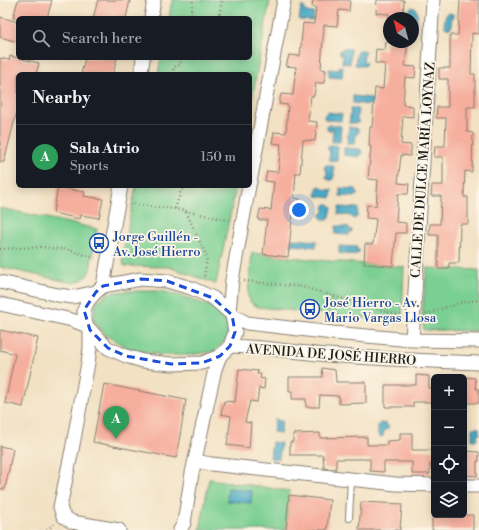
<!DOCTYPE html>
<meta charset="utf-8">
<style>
:root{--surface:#171b24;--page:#20242c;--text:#f1f3f6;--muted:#9ea1a6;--line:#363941;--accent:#d690ce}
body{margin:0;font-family:"Libre Bodoni",serif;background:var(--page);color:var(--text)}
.controls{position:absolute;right:12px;bottom:12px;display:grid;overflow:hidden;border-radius:6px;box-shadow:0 2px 10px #0003}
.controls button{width:36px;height:36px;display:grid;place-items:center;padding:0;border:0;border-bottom:1px solid var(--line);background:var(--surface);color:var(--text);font:20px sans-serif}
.compass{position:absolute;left:383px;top:12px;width:36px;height:36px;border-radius:50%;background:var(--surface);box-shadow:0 2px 10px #0003;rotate:324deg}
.you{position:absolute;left:299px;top:210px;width:14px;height:14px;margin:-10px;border:3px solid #fff;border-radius:50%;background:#1a73e8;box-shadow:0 0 0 6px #1a73e833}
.badge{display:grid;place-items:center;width:26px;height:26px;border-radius:50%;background:var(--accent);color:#fff;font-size:13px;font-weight:700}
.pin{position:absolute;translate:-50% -33px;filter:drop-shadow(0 1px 2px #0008)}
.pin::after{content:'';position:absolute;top:21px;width:14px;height:12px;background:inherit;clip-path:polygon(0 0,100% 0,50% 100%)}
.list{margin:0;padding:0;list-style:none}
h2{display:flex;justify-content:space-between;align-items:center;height:52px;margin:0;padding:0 16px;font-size:17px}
h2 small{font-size:13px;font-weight:400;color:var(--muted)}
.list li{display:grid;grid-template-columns:26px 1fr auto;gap:12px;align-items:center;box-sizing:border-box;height:64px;padding:0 16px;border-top:1px solid var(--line)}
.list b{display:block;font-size:15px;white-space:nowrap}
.list p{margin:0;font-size:13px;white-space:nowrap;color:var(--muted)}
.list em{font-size:13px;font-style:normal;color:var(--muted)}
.icon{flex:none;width:22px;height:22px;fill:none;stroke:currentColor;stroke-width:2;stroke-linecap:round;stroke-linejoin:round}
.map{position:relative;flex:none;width:479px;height:530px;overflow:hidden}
.search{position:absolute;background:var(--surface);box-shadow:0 2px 10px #0003;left:16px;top:16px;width:236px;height:44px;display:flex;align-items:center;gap:10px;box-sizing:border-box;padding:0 14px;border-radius:6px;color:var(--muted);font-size:15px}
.panel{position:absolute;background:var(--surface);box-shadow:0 2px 10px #0003;left:16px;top:72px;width:236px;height:116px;border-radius:6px}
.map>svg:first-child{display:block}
.green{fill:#7acf93;stroke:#4b7658}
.water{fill:#47a8c6;stroke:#326271}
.building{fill:#f6ae9d}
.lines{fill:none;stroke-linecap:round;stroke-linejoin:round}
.service-casing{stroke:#877e70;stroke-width:8}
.minor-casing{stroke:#877e70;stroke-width:15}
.path{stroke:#877e70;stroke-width:2.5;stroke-dasharray:1 3;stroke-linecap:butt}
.service{stroke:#fff;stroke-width:6}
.minor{stroke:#fff;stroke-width:13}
.marked{fill:none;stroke:#1d4ed8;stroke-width:3;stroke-dasharray:8 5;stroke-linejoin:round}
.labels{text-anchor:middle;stroke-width:3.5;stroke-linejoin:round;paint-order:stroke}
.street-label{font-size:13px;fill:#1c1c1c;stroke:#fcf5e5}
.transit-label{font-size:13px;fill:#164399;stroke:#fcf5e5;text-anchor:start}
</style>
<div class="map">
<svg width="479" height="530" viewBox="0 0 479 530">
<rect width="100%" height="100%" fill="#fcf5e5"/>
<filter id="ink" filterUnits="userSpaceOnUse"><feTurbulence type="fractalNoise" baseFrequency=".025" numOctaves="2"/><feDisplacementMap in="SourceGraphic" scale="8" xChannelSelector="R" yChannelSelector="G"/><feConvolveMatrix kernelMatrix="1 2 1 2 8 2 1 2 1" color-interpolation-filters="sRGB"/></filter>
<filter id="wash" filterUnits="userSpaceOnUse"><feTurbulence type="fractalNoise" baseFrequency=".012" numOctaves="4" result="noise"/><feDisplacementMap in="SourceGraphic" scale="16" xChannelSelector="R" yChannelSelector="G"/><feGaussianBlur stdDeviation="0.9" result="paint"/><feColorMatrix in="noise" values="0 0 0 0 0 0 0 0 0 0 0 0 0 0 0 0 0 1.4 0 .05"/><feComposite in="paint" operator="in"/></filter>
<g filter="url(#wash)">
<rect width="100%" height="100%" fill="#f2e1c3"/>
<path class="green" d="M172 0H270L250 110V74H158L161 58H250V18H169Z
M136 186H236L216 284 169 267 124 266 122 256Z
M0 208 97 229 90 270C87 278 81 281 73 283L0 267Z
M252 253 328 261 404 267 402 316 400 322 258 307 251 303 248 296Z
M427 268 479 270V331L424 330 422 315Z
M127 291H162L191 299 218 310 227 323 228 338 215 351 188 355H162L130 349 105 335 94 321V311L97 301 109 293Z
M209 479 290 491 286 530H200Z"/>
<path class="water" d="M301 7H304L306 12 314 13 313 21 299 20Z
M412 7 415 8C419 12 417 22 413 26V18H409V10Z
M449 13 453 14V17H451L452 26 450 28C442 30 444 20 446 15Z
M343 48 351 49 350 64 342 63 343 55 340 54V50H343Z
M358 50H363L365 52 363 60 365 62 366 64 364 66 355 65 357 51Z
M339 66 343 67 342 78 329 77V69L339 70Z
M353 96 371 98 372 102 370 105 353 103Z
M351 108 358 109 357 119 359 121 358 123H349Z
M327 112 342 114 341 121 326 120 324 118V116Z
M329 125 341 126 340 142H332L333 128H332L330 131 327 130V126Z
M349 127C353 128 358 127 359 131L358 133 356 134 355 144 347 143Z
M330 145 338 146 337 161 329 160 330 151 328 150V147Z
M344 148 360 149 362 152V154L359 157 344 155Z
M326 165H331L334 167V176L332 180H329L326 178 327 172 324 167Z
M319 186 322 187 323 189 332 190 331 198 316 196 317 188Z
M340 188 356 189 358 194 355 197 340 196Z
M326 204H329L332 207 330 217 328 219H322L320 216 321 214 324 212V207Z
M339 207 358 208 357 217 354 219 351 216 338 214Z
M336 226 349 227V229L352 230V232L349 233V235L335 234Z
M292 239 317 241 316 247 291 245Z
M339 246 357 247 356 249 359 250V252L356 255 339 253Z
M275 419H277V420L282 421 280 433 273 432Z
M380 423 386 424 389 427 388 429 384 431 383 436 381 437 378 435V425Z
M472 428H479V435H477V440H472Z
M272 442 281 443 279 459 270 458Z
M228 488 252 491 251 503 227 501Z"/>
<g id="blocks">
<path class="building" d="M18 0H52L47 18H13Z
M98 0H130L126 18H93Z
M313 0H350L349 11 339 10 337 26 324 25 321 69 326 70 324 83H316L314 96H311L308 121 317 122 315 141 303 140 300 173H296L294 198 300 199 299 212H293L288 257 263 254 267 220H258L260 209 271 210 274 182 265 181 267 171 278 172 281 144 272 143 274 132 286 133 288 105 279 104 281 94 293 95 296 67 286 66 289 55 300 56 303 23 314 24 316 8 312 7Z
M377 0H404L403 18H389V14L376 13Z
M460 0H479V34L472 33 471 74H475V107H467V132L473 133 472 172 465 171 464 197H468V224H460L459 263H449V269H438V235H429L430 224H440L441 196H431L432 185H443V157H434L435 146H445L446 118H436L437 107H448V79H439V68H450V35H458Z
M0 17 18 22V42L0 37Z
M386 42H408L405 66 416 67 415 78 405 77 403 105 413 106V117L403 116 401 144 411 145V150L410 156 401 155 398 183 409 184 408 194H398L396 222 406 223V233H396L393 266 364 264 365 244H373L376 219 366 218 367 205 376 206 378 180 368 179 371 147 369 146 370 127H372L375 88 383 89 385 64 375 63 376 49 385 50Z
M10 56 39 63 36 74H18V107L4 162H0V58L9 60Z
M85 58H117L113 74H81Z
M58 187 85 192 84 196 103 199 99 218 81 215 80 219 53 213Z
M0 330 38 338 23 407 5 403 15 354 0 350Z
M322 368 335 370 336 382H366V403L339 404V396L320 395 319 407H306V399H292V391H289V377H323Z
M239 369 258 371 257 374H261L260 378 265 379 264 389 259 388 257 402 250 401 245 422 251 423 249 448 227 445 231 416 221 414 224 401 235 402Z
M416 375 429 376V388H434V402H413V407H385V385H416Z
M464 377 475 378 476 389H479V403H464Z
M104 384 186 400 176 458 93 442Z
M320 433V438L367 437V445H387V441L400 440V433H412V450H434V464H430V474H412V462H384V472L370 471V459H336V469L324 468 323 455H290V442H293V434Z
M0 446 13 449 5 489H0Z
M464 451 479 452V461H477V476L464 475Z
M289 495 330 500 327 530H286Z
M361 502 402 504 400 530H359Z
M432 515H473V530H432Z"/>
</g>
</g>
<g filter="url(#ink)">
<use href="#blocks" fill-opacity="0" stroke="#877e70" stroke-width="1"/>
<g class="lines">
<defs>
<path id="service" d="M349 518 351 479"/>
<path id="minor" d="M151 18 154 0
M141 74 143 58
M250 182 284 0
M141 279 167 281 191 288 213 298 229 312 232 315 235 332 230 346 220 356 202 363 171 364 143 361 126 356 108 348 95 335 87 326 84 318V310L88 301 96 292 103 286Z
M0 282 58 295 73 297 96 292
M103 286 121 186
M0 304 72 320 87 326
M229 312 232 280 249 186
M232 315 247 323 333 333 412 340 479 341
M90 330V348L88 363 72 450 60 507 63 516 72 522 119 530
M412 340 433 0
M230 346C263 347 295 352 327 355 378 359 428 361 479 363
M195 461 211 464 396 484 434 485
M464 486H479
M180 530 184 523 192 473 215 369 220 356"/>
</defs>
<use href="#service" class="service-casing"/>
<use href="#minor" class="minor-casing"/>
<path class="path" d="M190 18 193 0
M219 18 222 0
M172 74 174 67 180 65 181 58
M185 186 181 191 175 209 229 220
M130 204 175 209
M186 212 207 257 204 278
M0 249 41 247 69 250 95 258
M244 281 303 287 401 316
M426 314 463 302 479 300
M47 530 55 523"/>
<use href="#service" class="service"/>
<use href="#minor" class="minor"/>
</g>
</g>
<path class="marked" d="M141 279 167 281 213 298 232 315 235 332 230 346 220 356 202 363 171 364 126 356 108 348 90 330 84 310 96 292 103 286Z"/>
<defs>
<symbol id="bus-ring" viewBox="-11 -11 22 22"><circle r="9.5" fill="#fcf5e5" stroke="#1a4fb4" stroke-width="1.5"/><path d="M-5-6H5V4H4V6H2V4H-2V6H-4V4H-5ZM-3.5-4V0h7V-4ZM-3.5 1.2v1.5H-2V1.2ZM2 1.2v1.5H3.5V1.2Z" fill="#1a4fb4"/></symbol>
</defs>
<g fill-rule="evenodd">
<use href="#bus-ring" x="88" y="232" width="22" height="22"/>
<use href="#bus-ring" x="299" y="298" width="22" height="22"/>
</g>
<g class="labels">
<g class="street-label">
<text transform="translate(422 170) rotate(-86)" y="5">CALLE DE DULCE MARÍA LOYNAZ</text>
<text transform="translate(331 354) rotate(4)" y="5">AVENIDA DE JOSÉ HIERRO</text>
</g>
<g class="transit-label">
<text x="113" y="241">Jorge Guillén -<tspan x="113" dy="15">Av. José Hierro</tspan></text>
<text x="324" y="307">José Hierro - Av.<tspan x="324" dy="15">Mario Vargas Llosa</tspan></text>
</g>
</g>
</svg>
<div class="controls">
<button>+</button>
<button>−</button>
<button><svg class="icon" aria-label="locate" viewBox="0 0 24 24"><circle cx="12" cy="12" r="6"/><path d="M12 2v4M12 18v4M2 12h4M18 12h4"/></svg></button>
<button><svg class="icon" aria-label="layers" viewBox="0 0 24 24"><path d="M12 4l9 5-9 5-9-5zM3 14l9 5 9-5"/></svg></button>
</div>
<svg class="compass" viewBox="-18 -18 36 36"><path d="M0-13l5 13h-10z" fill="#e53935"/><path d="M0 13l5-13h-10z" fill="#9ea1a6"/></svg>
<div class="you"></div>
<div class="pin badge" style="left:116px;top:439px;background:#2e9e5b">A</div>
<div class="search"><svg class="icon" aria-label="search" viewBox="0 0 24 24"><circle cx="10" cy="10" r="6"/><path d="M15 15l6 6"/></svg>Search here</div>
<section class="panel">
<h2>Nearby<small></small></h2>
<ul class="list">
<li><span class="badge" style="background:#2e9e5b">A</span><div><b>Sala Atrio</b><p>Sports</p></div><em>150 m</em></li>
</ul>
</section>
</div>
